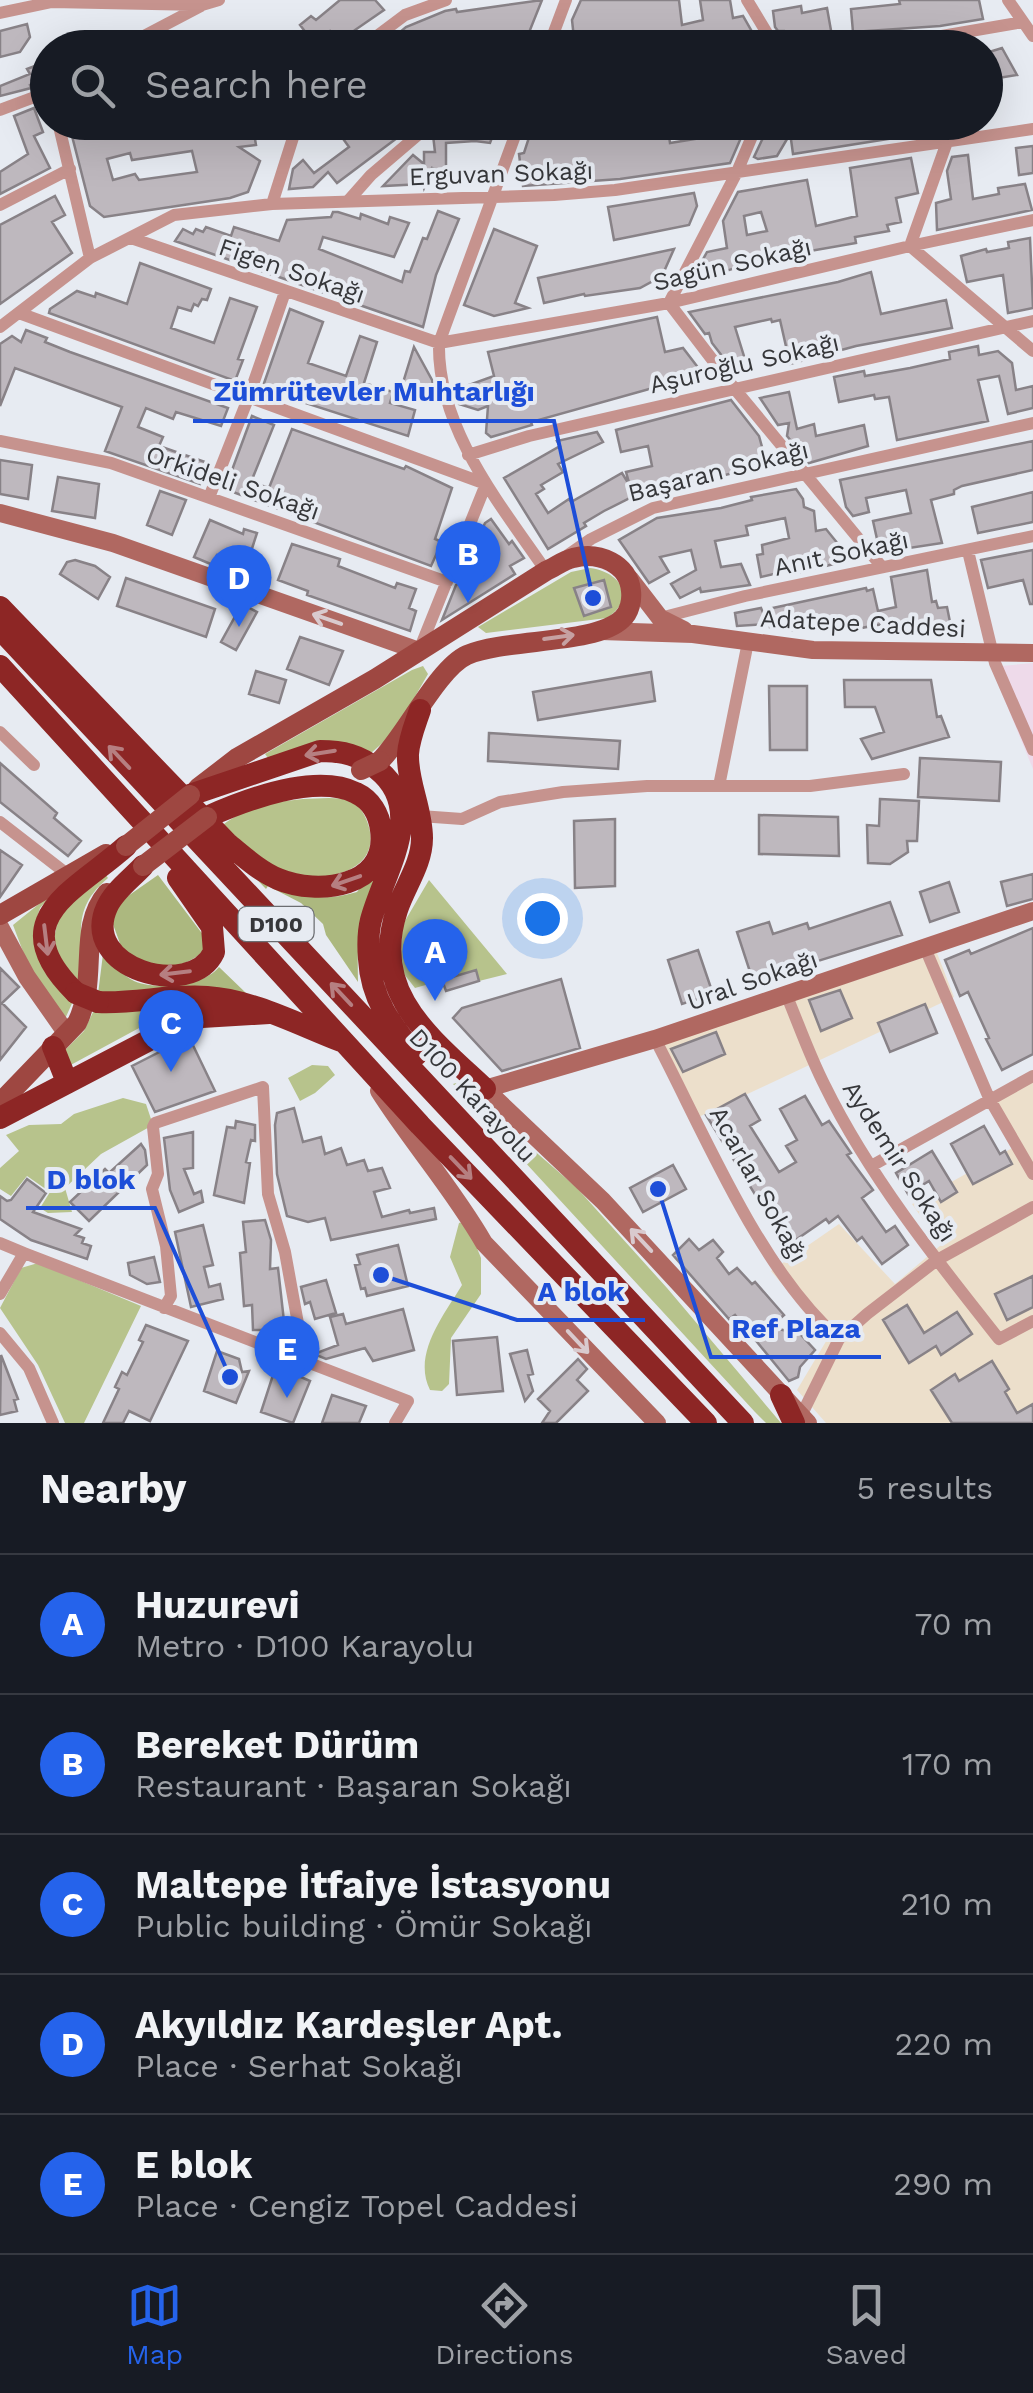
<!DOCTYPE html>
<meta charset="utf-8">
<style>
:root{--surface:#171b24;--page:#242831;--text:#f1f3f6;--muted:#9ea1a6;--line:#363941;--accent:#2563eb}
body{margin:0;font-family:"Work Sans",sans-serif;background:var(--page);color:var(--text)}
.you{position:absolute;left:542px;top:918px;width:35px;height:35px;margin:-25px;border:8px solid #fff;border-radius:50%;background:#1a73e8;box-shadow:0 0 0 15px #1a73e833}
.badge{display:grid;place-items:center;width:65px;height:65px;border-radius:50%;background:var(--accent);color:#fff;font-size:32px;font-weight:700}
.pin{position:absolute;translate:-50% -82px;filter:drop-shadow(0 2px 5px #0008)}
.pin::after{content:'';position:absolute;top:52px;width:35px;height:30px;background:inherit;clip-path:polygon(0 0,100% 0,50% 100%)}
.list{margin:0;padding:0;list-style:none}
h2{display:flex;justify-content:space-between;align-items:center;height:130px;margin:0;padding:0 40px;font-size:42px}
h2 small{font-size:32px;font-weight:400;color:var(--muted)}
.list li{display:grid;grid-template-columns:65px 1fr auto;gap:30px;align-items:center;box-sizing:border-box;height:140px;padding:0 40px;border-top:2px solid var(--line)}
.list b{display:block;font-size:38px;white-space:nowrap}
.list p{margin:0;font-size:32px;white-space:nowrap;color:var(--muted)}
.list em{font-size:32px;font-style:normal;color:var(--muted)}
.icon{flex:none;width:55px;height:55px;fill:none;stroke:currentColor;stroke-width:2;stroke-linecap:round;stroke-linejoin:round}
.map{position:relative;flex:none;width:1033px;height:1423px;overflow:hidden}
.search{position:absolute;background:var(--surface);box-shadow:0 10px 40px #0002;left:30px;right:30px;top:30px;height:110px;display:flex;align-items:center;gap:25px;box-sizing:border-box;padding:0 35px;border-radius:55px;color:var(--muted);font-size:38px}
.sheet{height:830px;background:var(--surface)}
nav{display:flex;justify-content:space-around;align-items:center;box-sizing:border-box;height:140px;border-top:2px solid var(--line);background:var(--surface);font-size:28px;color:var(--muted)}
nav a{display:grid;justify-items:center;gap:5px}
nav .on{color:var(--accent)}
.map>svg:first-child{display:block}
.industrial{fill:#ecdfcb}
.education{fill:#eedaea}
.green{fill:#b7c38c}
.forest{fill:#acb87f}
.building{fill:#beb8be;stroke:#888287;stroke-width:2.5;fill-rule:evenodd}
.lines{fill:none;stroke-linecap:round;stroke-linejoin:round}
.street{stroke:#c6938e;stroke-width:12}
.secondary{stroke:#b06861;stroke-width:18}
.primary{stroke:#9e4741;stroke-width:20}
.highway{stroke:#8d2625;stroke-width:22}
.primary-bridge{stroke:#9e4741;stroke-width:20}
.highway-bridge{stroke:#8d2625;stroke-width:22}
.oneway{stroke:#d9cace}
.oneway2{stroke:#c6a1a2}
.oneway3{stroke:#b67f81}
.labels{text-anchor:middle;stroke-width:8;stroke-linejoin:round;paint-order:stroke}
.shield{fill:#e7ebf2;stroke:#6b6d71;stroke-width:2.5}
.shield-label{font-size:22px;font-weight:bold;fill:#36373a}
.street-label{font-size:25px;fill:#36373a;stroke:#e7ebf2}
.leader{fill:none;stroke:#1d4ed8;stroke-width:4}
.callout-dot{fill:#1d4ed8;stroke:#e7ebf2;stroke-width:4}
.callout-label{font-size:28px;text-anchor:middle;font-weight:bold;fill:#1d4ed8;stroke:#e7ebf2;stroke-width:8;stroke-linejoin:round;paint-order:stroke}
</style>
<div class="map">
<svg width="1033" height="1423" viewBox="0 0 1033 1423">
<rect width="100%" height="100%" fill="#e7ebf2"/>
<path class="industrial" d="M937 953 954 997 690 1121 655 1047Z
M1033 1081V1423H826L797 1390 828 1338 771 1271 839 1224 895 1284 941 1245 912 1204 1014 1147 991 1101Z"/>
<path class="education" d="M1033 663V769L991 667Z"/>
<path class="green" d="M590 568C621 572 637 598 607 618L486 633 478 627 571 572Z
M423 666 428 674 394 733 371 753 268 758 265 754 412 670Z
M303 799C317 799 336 796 350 801 359 804 365 815 368 824 384 871 324 884 290 874 269 868 237 841 218 829 243 807 271 802 303 799Z
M103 871 108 878C64 915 90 942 78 986L52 949 61 904Z
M429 880 507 974 479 981 475 971 415 988 400 969 402 926Z
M55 891 40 908 35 924 74 999 65 1019 30 970 13 925Z
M162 1005 227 1007 185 1009 165 1014 67 1067 63 1052 84 1031 95 1008Z
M312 1065 328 1066 335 1075 315 1093 300 1101 288 1078Z
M456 1083 576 1187 667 1288 781 1423H766L755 1412 453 1084Z
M123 1098 146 1104 153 1125 101 1154 65 1188 72 1212 48 1213 40 1208 50 1192 27 1176 11 1196 0 1189V1168L19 1151 6 1135 29 1125 61 1124 74 1114Z
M466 1221 481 1258V1294L451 1338 449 1384 442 1391 430 1390C412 1354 444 1315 462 1285L450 1257 459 1223Z
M38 1263 141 1306 84 1423H65L38 1365 0 1308 21 1268Z"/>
<path class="forest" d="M242 864C285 887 307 907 357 892L363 884 378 877C359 912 357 942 358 982L326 935 323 924 301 903 268 886 266 889Z
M158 875 210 944C197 961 173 971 151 965 141 963 130 954 122 949L110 916 124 894 128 896Z
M103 954C113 964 122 975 134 981 157 991 204 986 219 967L247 994H98Z"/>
<path class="building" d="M340 0H375L384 10 355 30 357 33 342 46 330 31 314 43 300 25 311 16 316 20Z
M542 0 528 35 499 41 498 37 469 41 468 33 440 36 445 48H381L406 27 445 11 456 9 457 12Z
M581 0H679L682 25 703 20 700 0H730L733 18 743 16 755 37 756 46 575 48 572 20Z
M899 0H979L983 19 940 26 853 32 851 9 900 4Z
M801 6 802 13 827 8 832 36 786 43 784 31H778L775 27 773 11Z
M27 24 30 37 20 52 0 57V31Z
M1002 48 1017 75 986 80V53Z
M48 61V78L30 85 31 88 0 96V86L30 74 27 69Z
M34 108 43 132 34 136 50 168 0 194V172L28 154 14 116Z
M101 122 123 124H287L283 136 255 139 256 145 239 147 260 161 248 192 230 198 104 217 90 206 71 132ZM192 151 197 172 139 180 135 174 113 180 107 159 130 153 132 160Z
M331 122H398L405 132 337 183 328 172 313 187 289 189 293 169 303 160 314 173 349 147Z
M448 122H498L490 143 475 141 446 143V174L432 168 424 188 423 184 383 186 413 155 424 164V152H435L433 135Z
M534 122H667L670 143 701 138 698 127 741 122 740 140 730 163 620 179 523 186 519 154 524 153Z
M801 122H934L928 132 913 135 793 154 789 125Z
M769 125 790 134 777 156 758 159 754 157Z
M1033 146V173L1019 175 1016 148Z
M968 155 973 199 999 194 998 188 1025 184 1032 210 937 230 936 203 951 199 947 171 952 157Z
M911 158 918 193 896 198 901 222 887 225 889 231 855 237 856 243 764 259 704 278 701 263 707 252 727 248 723 221 738 192 807 180 816 226 857 216 850 168ZM761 212 767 231 747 235 744 216Z
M694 193 697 206 689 225 614 240 608 207Z
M55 196 65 215 52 222 72 253 0 304V225Z
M438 211 459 219 436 275 423 327 175 241 183 229 193 234 196 229 203 232 206 227 231 236 234 227 279 241 287 220 331 217 333 212H338L360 219 361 214 388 224 390 217 409 223 394 257 323 237 319 249 402 282 405 271 410 272 423 238 427 239Z
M494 229 537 246 515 303 528 308 494 316 464 305Z
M1030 238 1033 308 1008 313 1003 275 967 282 961 256 986 249 987 252 1009 248 1008 242Z
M674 249 662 276 640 288 585 296 584 294 544 303 538 278Z
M140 263 211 289 207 300 202 299 198 306 194 304 191 311 178 307 171 328 214 343 230 298 257 307 238 359 243 360 235 381 49 313 50 309 77 291 95 297 96 293 127 304Z
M871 272 881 314 946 300 952 328 856 346 790 364 780 320 772 322 771 319 735 327 747 366 733 370 712 343 709 333 705 334 689 312 838 282Z
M290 309 323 322 308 363 346 376 360 336 377 342 364 383 393 392 390 403 415 410 408 436 262 389Z
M657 317 665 352 683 348 703 374 531 422 532 425 491 437 486 433 488 406 478 410 459 404 455 390 494 376 488 352Z
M26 330 47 338 45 342 70 352 228 408 221 426 176 412 173 419 146 408 138 427 163 437 159 446 208 463 200 484 105 451 122 407 15 368 0 406V344L12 336 21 342Z
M978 346 979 355 998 351 1012 363 1016 390 1033 386V408L1008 414 999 376 978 380 988 421 897 440 889 397 875 399 874 395 839 402 834 377 864 371 865 376 910 368 950 359 949 352Z
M414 347 432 380 436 397 402 386Z
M789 392 797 429 814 424 816 436 864 425 868 446 809 463 787 436 789 423 778 425 760 398Z
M731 400 759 436 767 465 632 497 604 511 584 523 586 526 548 549 504 478 560 446 557 441 597 432 603 442 558 464 563 472 541 485 544 489 536 494 548 513 569 499 571 502 622 473 630 486 626 472 652 466 648 446 621 452 616 430Z
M252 416 274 425 251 482 269 488 292 429 404 469 406 466 452 488 435 539 442 542 431 566 225 489Z
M1033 441V470L962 486 954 490V494L931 500 942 543 883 552 879 548 873 521 911 513 906 490 866 498 869 512 853 516 846 507 840 480Z
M0 460 32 465 28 499 0 494Z
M58 477 99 484 95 518 52 511Z
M796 489 803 499 804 507 814 511 816 531 826 529 851 560 792 574 791 570 761 577 757 555 763 554 762 545 789 538 785 518 746 526 748 535 715 541 721 567 741 564 750 585 701 592 700 588 680 598 671 584 696 570 691 550 660 557 669 572 649 583 619 540 657 518 721 508 752 500 751 497Z
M160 491 186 500 172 535 147 525Z
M1033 492V522L978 533 972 507Z
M491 519 509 544 512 541 524 558 510 566 515 574 442 620 456 585 482 568 472 552 485 523Z
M210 520 243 534 244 529 257 533 247 564 217 555 213 565 194 557Z
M292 544 340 559 338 566 395 588 397 583 416 589 409 608 416 611 410 631 307 595 308 591 278 580Z
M1033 550V604H1030L1023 580 988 588 981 560Z
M75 560 95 566 110 577 98 599 60 574 67 562Z
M927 570 932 602 936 601 938 608 947 607 951 627 927 630 925 621 884 629 883 624 861 628 857 622 792 630 791 623 770 627 768 609 866 588 867 591 873 589 878 611 896 607 891 577Z
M126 578 215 609 206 637 117 606Z
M604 580 611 607 584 616 574 588Z
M242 604 257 612 236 650 221 642Z
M761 608 768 624 737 626 735 613Z
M300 637 343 651 329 685 287 669Z
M256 671 286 680 279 703 249 694Z
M651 672 655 701 538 720 533 692Z
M844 680H931L937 717 941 716 949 737 872 759 861 739 884 732 875 707H845Z
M769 686H807V750H770Z
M489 733 620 741 618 769 488 761Z
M920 758 1001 762 999 801 918 797Z
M0 763 57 813 54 818 81 841 68 856 0 802Z
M880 799 919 801 917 841H907L908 852 890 864 868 863 867 825 879 826Z
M759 815 838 817 839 856 759 854Z
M615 819V886L575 888 574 821Z
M0 850 22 865 0 897Z
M1033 874V899L1007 906 1001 882Z
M949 882 959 912 930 922 920 892Z
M890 902 902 935 753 981 737 932 769 922 773 934 807 923 809 929Z
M1033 928V1054L1002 1070 986 1039 989 1038 968 992 960 996 945 960 969 950 971 954Z
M698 950 713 994 682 1004 668 960Z
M0 968 19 987 2 1003 26 1027 0 1060Z
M476 970 479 981 446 991 442 980Z
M561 979 580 1048 502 1071 453 1018 462 1008Z
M840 990 852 1018 821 1031 809 1000Z
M925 1004 937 1033 890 1052 878 1023Z
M716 1032 725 1054 683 1072 671 1049Z
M189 1037 215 1091 155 1112 132 1066Z
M745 1094 760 1120 750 1126 779 1172 796 1162 786 1146 797 1140 780 1109 805 1096 822 1125 829 1121 851 1153 847 1155 873 1190 862 1198 886 1232 895 1226 908 1245 882 1264 862 1237 857 1241 838 1216 829 1223 826 1219 787 1246 706 1115Z
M294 1108 303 1142 321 1137 325 1154 341 1148 347 1165 364 1160 368 1171 382 1168 390 1188 374 1192 382 1217 409 1210 410 1213 434 1208 436 1219 331 1240 325 1218 308 1222 287 1216 277 1174 275 1125 277 1113Z
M236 1121 255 1125V1141L251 1140 246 1162 250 1163 244 1203 214 1195 227 1127 235 1128Z
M984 1126 1000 1154 1005 1151 1012 1164 973 1184 951 1144Z
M193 1132V1168L184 1169 194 1194 201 1191 203 1202 179 1212 170 1190 164 1138Z
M141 1144 145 1150 147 1165 89 1221 70 1202 105 1169 109 1173Z
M932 1151 957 1192 941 1202 929 1181 908 1194 896 1173Z
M673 1165 686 1189 643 1212 630 1188Z
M27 1179 46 1193 33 1212 81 1229 75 1235 84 1238 82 1243 91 1246 87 1259 31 1240 0 1219V1196L7 1201 11 1200Z
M265 1220 271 1240 270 1269 278 1268 285 1330H253L252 1305 244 1306 240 1253 246 1252 243 1222Z
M203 1225 213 1265 204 1267 209 1287 220 1284 223 1299 191 1307 175 1232Z
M689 1239 699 1250 713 1240 723 1252 717 1258 729 1274 737 1268 752 1284 755 1282 784 1315 770 1327 800 1334 815 1350 800 1367 798 1377 789 1381 735 1315 729 1319 673 1255Z
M398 1245 408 1286 367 1296 365 1288 361 1289 355 1265 360 1264 357 1255Z
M154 1257 160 1282 147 1284 130 1275 128 1263Z
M1033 1276V1307L1007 1320 995 1294Z
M326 1280 336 1313 315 1319 310 1302 305 1304 301 1287Z
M907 1305 924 1333 957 1312 972 1334 941 1355 936 1346 909 1363 883 1320Z
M403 1309 414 1350 373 1361 365 1348 326 1359 314 1354 338 1345 330 1317 343 1314 346 1324Z
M146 1325 188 1341 150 1421 129 1411 123 1423H103L119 1389 115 1387 122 1372 127 1375 143 1342 139 1340Z
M497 1337 503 1391 457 1395 453 1341Z
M527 1350 533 1374 528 1375 533 1391 525 1401 510 1354Z
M217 1351 239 1359 242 1372 249 1371 236 1403 204 1391Z
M1 1355 18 1399 14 1400 17 1411 0 1415Z
M578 1359 587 1369 577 1380 588 1391 556 1423H542L550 1411 538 1399Z
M992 1361 1009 1389 1005 1392 1017 1413 1033 1404V1423H952L931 1390 955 1374 959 1381Z
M274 1372 292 1379 294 1374 310 1381 293 1423 261 1412Z
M332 1395 366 1406 359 1423H322Z"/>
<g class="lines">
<path class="street" d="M747 0 776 48
M1008 0 1033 36
M0 13 52 2 202 5 219 0
M121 48 201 6
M361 48 405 15 446 0
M548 48 566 0
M872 48 1023 22
M0 110 48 92
M58 122 90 258
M520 122 439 343C437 428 500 504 546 571L551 567
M758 122 737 172 669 303 734 388 882 567
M348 201 371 175 433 122
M272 204 298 122
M0 205 70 169
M131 238 439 343 669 303 910 246 1033 220
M910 246 1033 351
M910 246 947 142 948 122
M19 313 486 484
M0 327 90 258 174 215 272 204 554 195 615 190 1033 129
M0 441 111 463 447 582
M468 455 529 436 1033 321
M210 495 249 396 285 292
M968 551 995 663 1033 750
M568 555 591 539 653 508 1033 423
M660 618 745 596 1033 536
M420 648 486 484
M0 732 34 765
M719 786 748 642
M420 816 462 819 500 802 563 792 647 786H810L904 774
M0 822 67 874
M925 948 989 1098 1033 1174
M786 994C799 1025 810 1057 825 1086 869 1176 937 1261 999 1339L1033 1321
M655 1039C705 1134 759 1269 839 1339
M873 1165 1033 1076
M0 1243 24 1253 0 1294
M24 1253 408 1401 395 1423
M164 1308 171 1296 166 1246 152 1189 158 1174 153 1127 155 1123 263 1087 268 1194 285 1252 305 1362
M0 1333 29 1368 53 1423
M801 1416 839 1339 867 1314 937 1260 1033 1207"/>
<path class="secondary" d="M0 513 113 543 419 651
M630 579 660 618 684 630
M601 631 693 634 813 650 1033 653
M0 927 27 977 67 1034
M485 1089 655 1039 1033 911
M485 1089 603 1201 808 1423
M379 1091C412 1143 453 1189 484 1243L657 1423"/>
<path class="primary" d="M198 788 237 758 375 679 546 571C555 567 564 560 573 558 599 551 629 564 631 591 632 600 630 612 622 619 595 645 507 638 467 655 438 668 406 735 380 761
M0 915 106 854
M0 1103 77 1023C99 979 77 928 107 893"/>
<path class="highway" d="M0 607 227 843C243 856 259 871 278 879 318 896 389 887 381 830 379 814 371 800 356 793 316 773 245 800 207 817
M0 629 743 1423
M0 666 420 1125 706 1423
M420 710C415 725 409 739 408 754 407 782 422 809 422 838 422 864 405 886 397 910 369 993 431 1038 485 1089
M190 795 320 751C343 751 359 755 377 769 429 810 383 873 371 920 368 932 368 947 369 959 371 999 391 1025 416 1055
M143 866C131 879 114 891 107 907 79 968 191 1001 214 952L212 927 178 878
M76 993C0 919 76 891 126 846
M98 1002C135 1004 170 994 207 997 253 1000 299 1025 341 1041
M53 1047 67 1082
M0 1118 180 1024 202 1017 269 1013
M781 1395 794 1423"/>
<path class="primary-bridge" d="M361 770 380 761
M126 846 190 795
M143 866 207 817"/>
<path class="highway-bridge" d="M76 993 98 1002"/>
</g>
<defs><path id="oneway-shaft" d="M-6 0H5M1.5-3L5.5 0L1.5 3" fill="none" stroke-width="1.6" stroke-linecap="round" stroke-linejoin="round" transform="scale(2.5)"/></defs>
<g class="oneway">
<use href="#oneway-shaft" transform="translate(327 619) rotate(-161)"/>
<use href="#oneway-shaft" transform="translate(641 1240) rotate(-133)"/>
<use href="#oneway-shaft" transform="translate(578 1342) rotate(47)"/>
</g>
<use class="oneway2" href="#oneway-shaft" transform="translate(559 637) rotate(-8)"/>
<g class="oneway3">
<use href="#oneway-shaft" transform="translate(320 753) rotate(171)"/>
<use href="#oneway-shaft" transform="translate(119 757) rotate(-133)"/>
<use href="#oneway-shaft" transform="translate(346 881) rotate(161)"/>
<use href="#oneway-shaft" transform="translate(46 940) rotate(83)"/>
<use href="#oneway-shaft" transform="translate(175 973) rotate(173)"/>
<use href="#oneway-shaft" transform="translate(341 994) rotate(-133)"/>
<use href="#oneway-shaft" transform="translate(461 1168) rotate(46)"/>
</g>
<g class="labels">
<rect class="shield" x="238.5" y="907" width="75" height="34" rx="8"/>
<g class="shield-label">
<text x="276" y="932">D100</text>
</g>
<g class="street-label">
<text transform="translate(501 173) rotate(-2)" y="9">Erguvan Sokağı</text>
<text transform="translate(732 264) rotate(-13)" y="9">Sagün Sokağı</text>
<text transform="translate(292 270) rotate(19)" y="9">Figen Sokağı</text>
<text transform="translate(744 363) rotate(-13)" y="9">Aşuroğlu Sokağı</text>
<text transform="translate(718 471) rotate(-14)" y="9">Başaran Sokağı</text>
<text transform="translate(233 482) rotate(19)" y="9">Orkideli Sokağı</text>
<text transform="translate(841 553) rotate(-12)" y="9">Anıt Sokağı</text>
<text transform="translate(863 623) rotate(3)" y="9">Adatepe Caddesi</text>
<text transform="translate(752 980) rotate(-19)" y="9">Ural Sokağı</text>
<text transform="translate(473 1095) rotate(47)" y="9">D100 Karayolu</text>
<text transform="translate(900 1161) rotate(57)" y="9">Aydemir Sokağı</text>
<text transform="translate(759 1184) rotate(61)" y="9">Acarlar Sokağı</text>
</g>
</g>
<path class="leader" d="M593 598L554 421H193M230 1377L155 1208H26M381 1275L517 1320H645M658 1189L711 1357H881"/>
<g class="callout-dot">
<circle cx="593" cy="598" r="10"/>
<circle cx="230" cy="1377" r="10"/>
<circle cx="381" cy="1275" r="10"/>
<circle cx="658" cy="1189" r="10"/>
</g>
<g class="callout-label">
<text x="374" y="401">Zümrütevler Muhtarlığı</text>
<text x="91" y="1189">D blok</text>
<text x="581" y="1301">A blok</text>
<text x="796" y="1338">Ref Plaza</text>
</g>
</svg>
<div class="you"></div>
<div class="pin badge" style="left:435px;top:1001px">A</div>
<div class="pin badge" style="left:468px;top:603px">B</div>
<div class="pin badge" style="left:171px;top:1072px">C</div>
<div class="pin badge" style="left:239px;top:627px">D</div>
<div class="pin badge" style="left:287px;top:1398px">E</div>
<div class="search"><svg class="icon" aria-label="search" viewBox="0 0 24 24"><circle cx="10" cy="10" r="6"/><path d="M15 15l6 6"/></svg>Search here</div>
</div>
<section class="sheet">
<h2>Nearby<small>5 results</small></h2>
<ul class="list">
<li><span class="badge">A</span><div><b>Huzurevi</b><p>Metro · D100 Karayolu</p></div><em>70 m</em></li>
<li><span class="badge">B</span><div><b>Bereket Dürüm</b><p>Restaurant · Başaran Sokağı</p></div><em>170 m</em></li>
<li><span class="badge">C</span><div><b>Maltepe İtfaiye İstasyonu</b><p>Public building · Ömür Sokağı</p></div><em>210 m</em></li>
<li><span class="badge">D</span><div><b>Akyıldız Kardeşler Apt.</b><p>Place · Serhat Sokağı</p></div><em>220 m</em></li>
<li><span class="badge">E</span><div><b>E blok</b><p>Place · Cengiz Topel Caddesi</p></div><em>290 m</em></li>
</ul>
</section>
<nav>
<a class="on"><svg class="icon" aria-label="map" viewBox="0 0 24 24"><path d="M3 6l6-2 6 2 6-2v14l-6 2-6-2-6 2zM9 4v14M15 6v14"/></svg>Map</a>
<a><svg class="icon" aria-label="directions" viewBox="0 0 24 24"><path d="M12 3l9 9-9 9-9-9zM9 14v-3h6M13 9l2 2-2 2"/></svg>Directions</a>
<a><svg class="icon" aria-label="saved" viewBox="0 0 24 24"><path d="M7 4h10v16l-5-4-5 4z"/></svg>Saved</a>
</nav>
